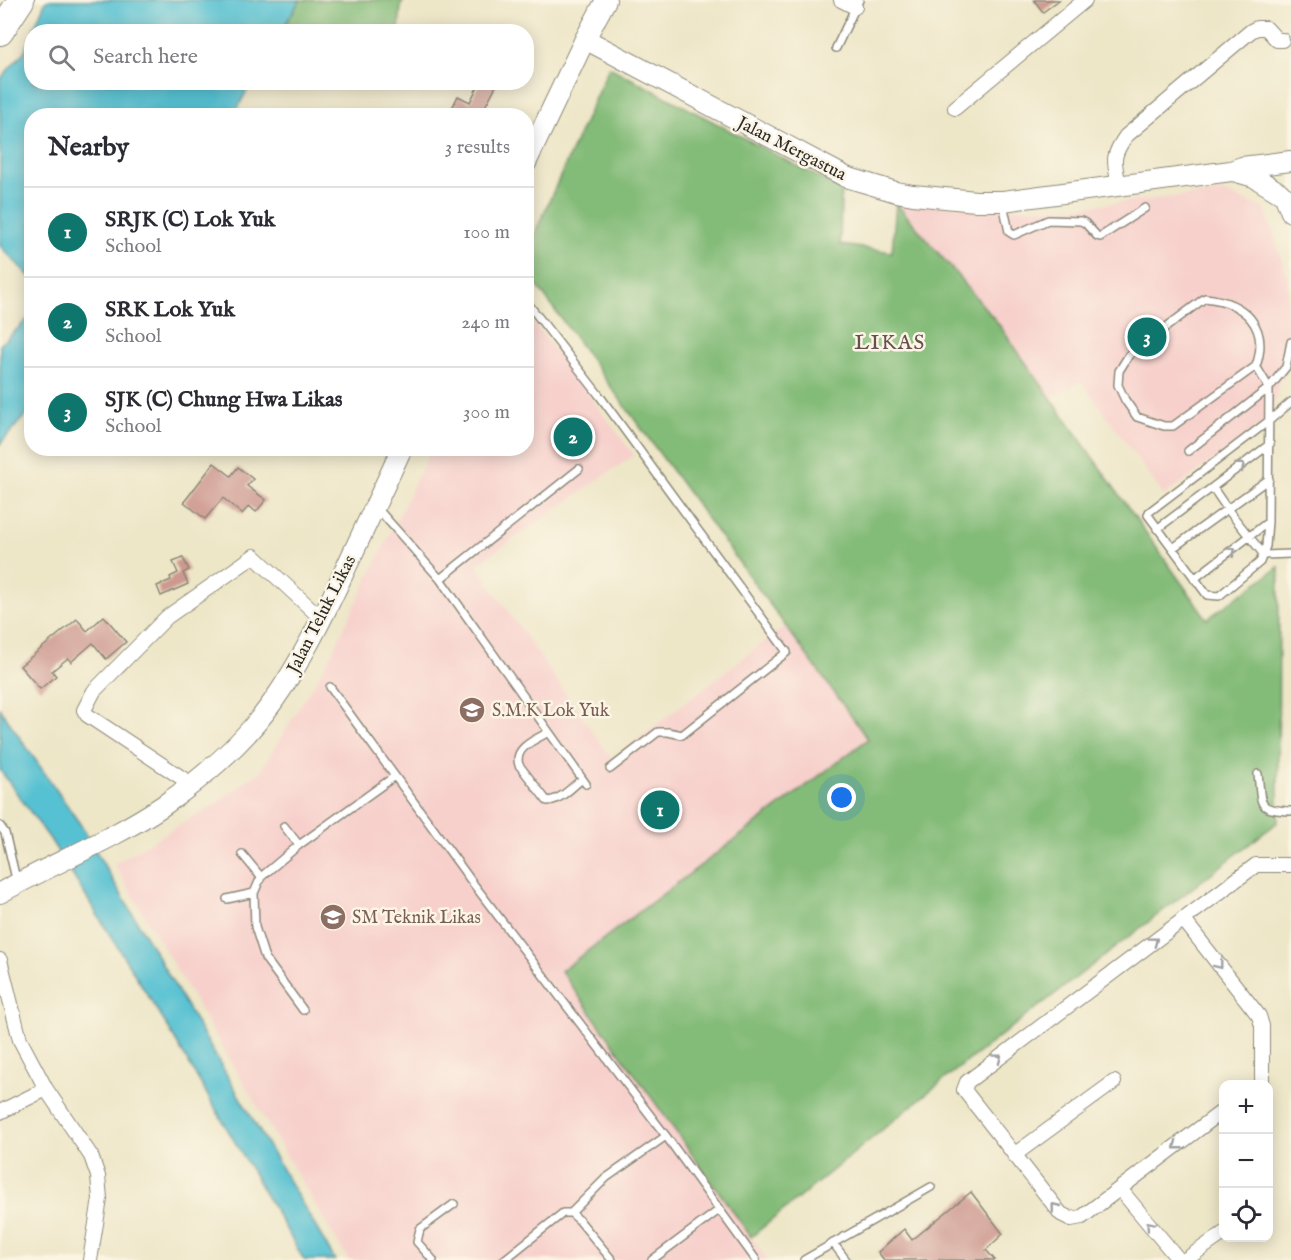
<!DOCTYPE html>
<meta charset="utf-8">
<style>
:root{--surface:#fff;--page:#f2f2f3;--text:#2b2b33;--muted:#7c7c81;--line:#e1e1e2;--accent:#0f766e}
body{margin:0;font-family:"IM FELL English",serif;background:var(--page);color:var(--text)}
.controls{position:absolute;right:18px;bottom:18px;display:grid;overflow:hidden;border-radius:12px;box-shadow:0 3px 15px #0003}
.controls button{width:54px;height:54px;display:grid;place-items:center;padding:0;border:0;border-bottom:2px solid var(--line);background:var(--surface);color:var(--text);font:30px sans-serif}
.you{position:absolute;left:842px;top:798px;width:21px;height:21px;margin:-15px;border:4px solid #fff;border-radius:50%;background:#1a73e8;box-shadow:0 0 0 9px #1a73e833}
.badge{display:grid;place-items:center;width:39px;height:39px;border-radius:50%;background:var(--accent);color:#fff;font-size:20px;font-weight:700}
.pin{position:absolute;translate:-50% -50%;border:3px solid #fff;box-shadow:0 2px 6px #0006}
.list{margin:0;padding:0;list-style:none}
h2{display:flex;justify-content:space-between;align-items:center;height:78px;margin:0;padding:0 24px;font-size:26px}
h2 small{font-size:20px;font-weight:400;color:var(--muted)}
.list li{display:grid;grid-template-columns:39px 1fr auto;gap:18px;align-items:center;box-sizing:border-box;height:90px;padding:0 24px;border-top:2px solid var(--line)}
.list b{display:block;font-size:22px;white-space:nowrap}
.list p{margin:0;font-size:20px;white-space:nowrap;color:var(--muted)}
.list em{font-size:20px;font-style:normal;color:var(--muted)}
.icon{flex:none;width:33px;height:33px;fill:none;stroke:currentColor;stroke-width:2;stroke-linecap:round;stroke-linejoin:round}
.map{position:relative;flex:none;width:1291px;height:1260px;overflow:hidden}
.search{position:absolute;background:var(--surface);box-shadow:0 3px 15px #0003;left:24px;top:24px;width:510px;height:66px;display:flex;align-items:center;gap:15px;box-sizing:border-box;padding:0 21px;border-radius:24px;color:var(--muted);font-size:22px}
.panel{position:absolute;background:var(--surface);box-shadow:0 3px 15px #0003;left:24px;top:108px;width:510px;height:348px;border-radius:24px}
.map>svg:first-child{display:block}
.built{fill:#f7d0cc}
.forest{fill:#83bb78;stroke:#577352;stroke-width:1.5}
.water{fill:#57c1d2;stroke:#41767e;stroke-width:1.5}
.building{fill:#cd988f}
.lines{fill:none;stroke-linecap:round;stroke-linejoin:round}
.lane-casing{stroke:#8c8879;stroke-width:10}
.street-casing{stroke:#8c8879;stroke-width:16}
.secondary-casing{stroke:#8c8879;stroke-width:22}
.highway-casing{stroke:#8c8879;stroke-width:28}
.lane{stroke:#fff;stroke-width:7}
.street{stroke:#fff;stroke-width:14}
.secondary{stroke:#fff;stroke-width:20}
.highway{stroke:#fff;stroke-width:26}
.oneway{stroke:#a0a0a0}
.labels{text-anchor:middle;stroke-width:5;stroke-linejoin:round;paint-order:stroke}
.street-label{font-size:18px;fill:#2b2b2b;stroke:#fcf5e5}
.education-label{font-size:18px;fill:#785e54;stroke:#fcf5e5;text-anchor:start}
.quarter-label{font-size:21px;letter-spacing:1.5px;fill:#64514e;stroke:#fcf5e5}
</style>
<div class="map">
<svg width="1291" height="1260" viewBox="0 0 1291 1260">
<rect width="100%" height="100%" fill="#fcf5e5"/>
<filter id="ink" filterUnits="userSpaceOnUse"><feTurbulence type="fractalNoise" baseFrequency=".0167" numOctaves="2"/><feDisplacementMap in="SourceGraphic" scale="12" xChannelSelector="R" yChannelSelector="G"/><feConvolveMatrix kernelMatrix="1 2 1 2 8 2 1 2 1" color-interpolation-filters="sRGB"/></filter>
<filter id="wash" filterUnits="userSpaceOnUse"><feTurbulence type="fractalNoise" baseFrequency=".008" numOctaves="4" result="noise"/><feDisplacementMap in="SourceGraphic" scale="24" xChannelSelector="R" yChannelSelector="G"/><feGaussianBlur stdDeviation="1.35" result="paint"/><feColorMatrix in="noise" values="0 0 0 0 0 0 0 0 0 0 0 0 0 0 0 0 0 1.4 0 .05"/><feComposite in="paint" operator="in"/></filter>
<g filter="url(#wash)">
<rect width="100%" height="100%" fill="#ede6c7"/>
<path class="built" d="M1223 192 1265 209 1288 278 1286 353 1271 418 1164 496 1081 381 1051 397 997 322 896 203 977 208H1065Z
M527 314 634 455 476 565 612 759 786 625 868 739 561 971 768 1260H348L114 864 216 803 260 771 328 661 431 449 526 448Z"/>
<path class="forest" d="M300 0H404L401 5 399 31 281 32Z
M609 67 841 189 840 245 892 252 896 203 997 322 1207 619 1279 567 1278 822 942 1081 751 1237 561 971 868 739 527 272 526 253Z"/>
<path class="water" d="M46 0H300L281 31H33Z
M31 35 32 82 251 83 234 115 32 116 31 278 0 246V79L24 52Z
M31 316V409L0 444V345Z
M0 709 80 824 335 1260H304L167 1026 50 839 0 770Z"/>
<g id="blocks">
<path class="building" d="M1034 0H1059L1043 12Z
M480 82H498L480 116H448L458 96 470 102Z
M214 463 231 476 238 467 253 479 247 486 266 500 256 512 249 506 242 514 223 498 205 519 184 502Z
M183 558 189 570 183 573 188 584 161 596 157 586 171 580 170 577 178 573 173 562Z
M104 616 126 642 106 659 93 643 71 662 68 658 52 671 56 676 40 689 20 666 77 619 87 631Z
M971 1192 1003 1234 986 1250 995 1260H884L878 1252 904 1229 912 1240Z"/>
</g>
</g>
<g filter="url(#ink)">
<use href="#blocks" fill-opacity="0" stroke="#8c8879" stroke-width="1.5"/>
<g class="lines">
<defs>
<path id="lane" d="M836 48 859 0
M1003 203 1009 232 1014 235 1048 220 1081 221 1085 223 1097 236 1100 237 1145 208
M1205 298C1244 302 1270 326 1256 366L1173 426H1164L1137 417 1125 400 1118 385 1119 371 1129 355Z
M526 301 599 395 787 652 682 735 668 732H658L610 769
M1291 342 1286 367 1269 388 1268 522 1266 546 1260 562 1219 596 1207 595 1148 515 1149 512 1270 420 1291 402
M1188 451 1269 388 1256 366
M1213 488 1228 510 1264 555
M377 508 440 579 579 469
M1157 529 1270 444
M1173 548 1269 479
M1264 555 1291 554
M440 579 586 784
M1194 579 1268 522
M330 687 472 882 666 1136 756 1260
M549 732C536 739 513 748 519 765L547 801C560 801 572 787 582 779
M1258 774C1262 805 1256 810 1291 811
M0 826 5 833 17 883
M284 826 299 845
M242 854 261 877
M227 899 254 893
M303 1010 265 958 255 927 254 893 261 877 299 845 395 776
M571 1213 606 1178 666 1136
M833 1243 846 1260
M433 1260 417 1242 420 1229 454 1204
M504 1260 563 1213H571L579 1220 612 1260
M652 1260 719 1210
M804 1260 931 1187"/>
<path id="street" d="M841 0 855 7
M955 108 1085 0
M1119 185C1114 161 1111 157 1126 136L1251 31 1257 28H1266L1277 40H1282
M191 784 87 715 84 710 94 691 167 617 254 556 322 619
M1183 919 1259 1016 1262 1026V1084
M0 960 20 1040 46 1089 91 1156 98 1176 100 1199 90 1260
M1224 1110 1082 1217 1071 1219 1061 1214 964 1090 967 1082 1256 865H1291
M0 1112 46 1089
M1014 1155 1114 1082
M1120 1189 1179 1260
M1185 1260 1224 1233"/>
<path id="secondary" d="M585 39 846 177 896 192 913 195 976 201H1003L1231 171 1242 167 1291 161
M526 163 585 39 606 0
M1233 171 1254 177 1280 193
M1285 197 1291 212
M0 893C54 863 112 840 164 805 204 777 243 743 272 703 301 662 323 617 344 572 363 531 383 490 402 448"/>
<path id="highway" d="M0 32 21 0"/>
</defs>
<use href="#lane" class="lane-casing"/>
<use href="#street" class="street-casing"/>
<use href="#secondary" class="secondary-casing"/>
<use href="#highway" class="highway-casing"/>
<use href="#lane" class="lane"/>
<use href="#street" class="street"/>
<use href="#secondary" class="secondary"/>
<use href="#highway" class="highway"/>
</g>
<defs><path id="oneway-chevron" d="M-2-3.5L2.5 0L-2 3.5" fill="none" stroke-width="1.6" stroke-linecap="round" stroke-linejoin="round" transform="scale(1.5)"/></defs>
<g class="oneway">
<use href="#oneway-chevron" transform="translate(1241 466) rotate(-38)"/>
<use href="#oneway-chevron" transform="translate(1232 551) rotate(-37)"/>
<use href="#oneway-chevron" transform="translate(1154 941) rotate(-37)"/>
<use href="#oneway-chevron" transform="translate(1219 965) rotate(52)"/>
<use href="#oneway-chevron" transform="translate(998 1058) rotate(-37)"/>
<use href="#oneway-chevron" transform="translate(1177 1146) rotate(142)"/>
<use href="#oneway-chevron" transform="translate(1055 1207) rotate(-129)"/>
<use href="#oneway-chevron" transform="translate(1150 1225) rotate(-130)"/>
</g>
</g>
<defs>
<symbol id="school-disc" viewBox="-11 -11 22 22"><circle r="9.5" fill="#8d6e63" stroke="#fcf5e5"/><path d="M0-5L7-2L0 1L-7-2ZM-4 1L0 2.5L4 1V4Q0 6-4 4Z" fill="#fff"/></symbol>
</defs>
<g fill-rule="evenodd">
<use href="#school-disc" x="457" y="695" width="30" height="30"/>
<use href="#school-disc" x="318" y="902" width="30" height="30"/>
</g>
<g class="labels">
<g class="street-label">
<text transform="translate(792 148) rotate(27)" y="6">Jalan Mergastua</text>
<text transform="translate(321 614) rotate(-63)" y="6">Jalan Teluk Likas</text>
</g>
<g class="education-label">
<text x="492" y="716">S.M.K Lok Yuk</text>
<text x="352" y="923">SM Teknik Likas</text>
</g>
<g class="quarter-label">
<text x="890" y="349">LIKAS</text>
</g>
</g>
</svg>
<div class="controls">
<button>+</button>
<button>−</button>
<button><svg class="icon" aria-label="locate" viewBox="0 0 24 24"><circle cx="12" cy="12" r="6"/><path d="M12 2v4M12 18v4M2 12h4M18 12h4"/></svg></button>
</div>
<div class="you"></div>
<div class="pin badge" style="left:660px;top:810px">1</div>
<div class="pin badge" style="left:573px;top:437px">2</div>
<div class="pin badge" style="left:1147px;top:337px">3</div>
<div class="search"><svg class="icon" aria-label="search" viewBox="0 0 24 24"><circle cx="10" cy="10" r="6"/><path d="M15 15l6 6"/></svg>Search here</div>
<section class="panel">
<h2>Nearby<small>3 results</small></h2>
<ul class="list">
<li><span class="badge">1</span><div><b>SRJK (C) Lok Yuk</b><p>School</p></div><em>100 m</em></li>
<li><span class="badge">2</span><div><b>SRK Lok Yuk</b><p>School</p></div><em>240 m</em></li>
<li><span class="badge">3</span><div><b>SJK (C) Chung Hwa Likas</b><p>School</p></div><em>300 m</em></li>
</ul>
</section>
</div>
